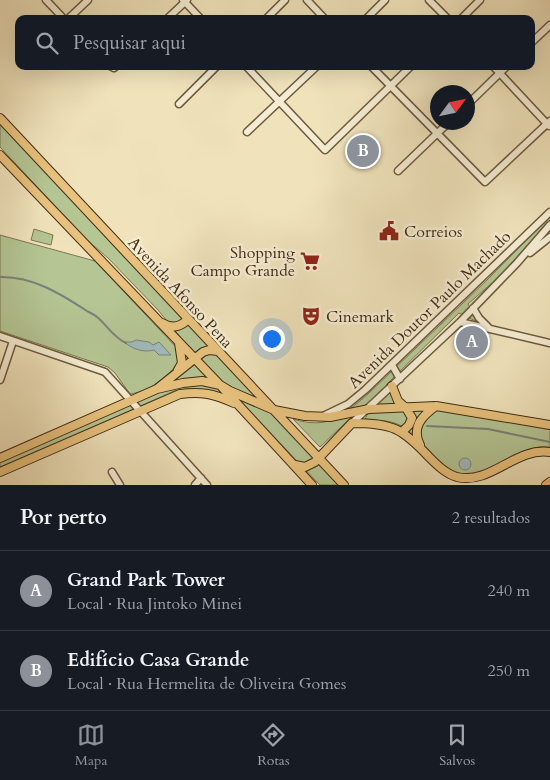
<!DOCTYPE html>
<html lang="pt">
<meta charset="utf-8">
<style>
:root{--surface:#171b24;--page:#20242c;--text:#f1f3f6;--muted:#9ea1a6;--line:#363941;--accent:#8c9099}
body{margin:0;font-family:Cardo,serif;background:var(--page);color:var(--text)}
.compass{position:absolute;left:430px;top:85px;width:45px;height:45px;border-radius:50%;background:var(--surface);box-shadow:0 5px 20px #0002;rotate:57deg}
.you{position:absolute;left:271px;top:338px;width:18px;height:18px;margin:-12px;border:4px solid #fff;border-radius:50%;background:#1a73e8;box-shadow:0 0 0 8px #1a73e833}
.badge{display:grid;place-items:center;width:32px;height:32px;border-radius:50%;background:var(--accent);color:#fff;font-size:16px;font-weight:700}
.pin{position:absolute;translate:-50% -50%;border:2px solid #fff;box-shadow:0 1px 5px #0006}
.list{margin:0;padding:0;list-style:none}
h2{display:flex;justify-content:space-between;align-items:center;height:65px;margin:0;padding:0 20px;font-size:21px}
h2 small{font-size:16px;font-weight:400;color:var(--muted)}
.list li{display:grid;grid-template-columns:32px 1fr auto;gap:15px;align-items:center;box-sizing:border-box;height:80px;padding:0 20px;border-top:1px solid var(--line)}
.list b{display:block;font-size:19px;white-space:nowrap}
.list p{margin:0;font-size:16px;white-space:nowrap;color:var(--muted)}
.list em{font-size:16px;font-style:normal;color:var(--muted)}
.icon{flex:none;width:28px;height:28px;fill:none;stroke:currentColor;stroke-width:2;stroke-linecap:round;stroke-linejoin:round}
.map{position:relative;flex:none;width:550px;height:485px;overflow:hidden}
.search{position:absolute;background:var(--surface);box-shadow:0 5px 20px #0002;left:15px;right:15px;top:15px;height:55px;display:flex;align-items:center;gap:12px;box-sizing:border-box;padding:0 18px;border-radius:10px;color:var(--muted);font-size:19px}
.sheet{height:225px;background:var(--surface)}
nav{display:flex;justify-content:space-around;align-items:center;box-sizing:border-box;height:70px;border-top:1px solid var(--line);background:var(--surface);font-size:14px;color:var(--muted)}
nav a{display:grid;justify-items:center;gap:2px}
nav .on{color:var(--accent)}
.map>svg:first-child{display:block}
.green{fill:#b5c594;stroke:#7b7854}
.water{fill:#a1bbbd;stroke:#7b8179}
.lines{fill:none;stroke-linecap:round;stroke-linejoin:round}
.stream{stroke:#7b8179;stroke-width:2}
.minor-casing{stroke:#6d593d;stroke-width:9}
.major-casing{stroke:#412b13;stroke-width:10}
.minor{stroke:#f5edd3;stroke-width:6}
.major{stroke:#e8c27e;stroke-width:8}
.labels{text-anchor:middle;stroke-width:5;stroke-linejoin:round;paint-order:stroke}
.poi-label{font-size:16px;fill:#412b13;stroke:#f5edd3;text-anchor:start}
.street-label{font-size:16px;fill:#412b13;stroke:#f5edd3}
</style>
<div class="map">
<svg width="550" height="485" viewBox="0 0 550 485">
<rect width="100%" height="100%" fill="#f0e3bc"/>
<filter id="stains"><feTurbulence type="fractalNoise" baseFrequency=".004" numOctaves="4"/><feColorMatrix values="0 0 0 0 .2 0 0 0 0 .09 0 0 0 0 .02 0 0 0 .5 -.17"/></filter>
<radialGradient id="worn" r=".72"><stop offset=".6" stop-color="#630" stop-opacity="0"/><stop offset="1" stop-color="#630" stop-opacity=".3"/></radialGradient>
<path class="green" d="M0 124 267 406 339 485H320L189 348 158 310 108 258 87 240 0 147Z
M550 216V220L500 276 468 304 480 323 459 313 386 385 392 393 397 405 361 408 320 447 293 419C329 430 342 416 368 394L488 279Z
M34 229 53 235 51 245 31 240Z
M0 235 95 261 176 347 179 360C170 377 149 391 130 394L115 373 108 367 0 331Z
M192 362 231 401C208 387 199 388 174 391L0 468V460L158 393Z
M414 409 440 410 550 428V447C523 444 504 466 479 473 476 474 472 476 468 475 439 473 425 439 402 426 390 420 377 420 365 419L368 413Z"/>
<path class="water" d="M136 340 149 342 153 345 159 342 171 355H159L154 350C143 353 133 349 124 342H132Z
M459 464a6 6 0 1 1 12 0a6 6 0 1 1-12 0Z"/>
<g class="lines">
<path class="stream" d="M0 277C32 276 61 294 87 311 90 313 94 314 97 317 107 325 113 337 126 343
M427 426 488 429 550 442"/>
<defs>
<path id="minor" d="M46 0 64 19
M183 0 201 19
M307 0 325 19
M429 0 448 19
M68 19 88 0
M167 19 187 0
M266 19 285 0
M366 19 385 0
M461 19 480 0
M531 43 550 25
M110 66 114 68 116 66
M246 66 325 150 411 66
M371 66 485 182 550 121
M493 66 549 126
M179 104 217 66
M468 104 507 66
M247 132 317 66
M398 171 449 122
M530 253 550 237
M473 308 479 318 488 327
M460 322 550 343
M0 336 105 372 207 485
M392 365 400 379
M0 380 13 341
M323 416 348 404 365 390 550 212
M352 423 460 322 517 263 550 225
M112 472 120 485
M195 485 201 478"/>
<path id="major" d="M0 118 344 485
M0 155 220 385 312 485
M162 323C172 329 181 327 188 319
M178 370 182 363 179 343
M392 386 398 401 406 408 412 418 409 425 403 431
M158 388 203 352 209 350 218 351
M420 445C411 427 422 416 436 406
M0 458 157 389 183 383 202 381 220 385 230 391 274 410 305 416 330 417 369 409 436 406 550 425
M295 465 305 467 315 462 352 423C392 423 402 428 429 457 437 465 446 474 457 477 491 485 515 447 550 452
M0 472 180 394C202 391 214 394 234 403
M546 485 550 482"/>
</defs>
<use href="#minor" class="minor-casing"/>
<use href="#major" class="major-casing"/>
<use href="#minor" class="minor"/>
<use href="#major" class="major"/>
</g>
<defs>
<symbol id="civic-bare" viewBox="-9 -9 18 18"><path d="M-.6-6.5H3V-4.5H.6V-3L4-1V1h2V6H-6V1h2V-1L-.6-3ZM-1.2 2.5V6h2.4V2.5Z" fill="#8f2418" stroke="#f5edd3" stroke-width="2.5" paint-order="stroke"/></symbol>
<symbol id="supermarket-bare" viewBox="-9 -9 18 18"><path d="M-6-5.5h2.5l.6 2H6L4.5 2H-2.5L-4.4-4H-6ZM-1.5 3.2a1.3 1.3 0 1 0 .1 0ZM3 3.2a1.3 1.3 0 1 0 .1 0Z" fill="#8f2418" stroke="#f5edd3" stroke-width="2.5" paint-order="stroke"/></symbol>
<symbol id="theatre-bare" viewBox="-9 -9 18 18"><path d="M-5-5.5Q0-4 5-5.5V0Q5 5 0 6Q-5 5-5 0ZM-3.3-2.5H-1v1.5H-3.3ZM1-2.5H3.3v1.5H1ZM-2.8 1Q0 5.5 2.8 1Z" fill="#8f2418" stroke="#f5edd3" stroke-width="2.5" paint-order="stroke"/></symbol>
</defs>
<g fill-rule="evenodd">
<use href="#civic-bare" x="375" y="217" width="28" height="28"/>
<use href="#supermarket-bare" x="296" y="247" width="28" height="28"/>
<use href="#theatre-bare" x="297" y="302" width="28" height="28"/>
</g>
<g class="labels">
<g class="poi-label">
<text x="404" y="237">Correios</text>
<text x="295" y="258" text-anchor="end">Shopping<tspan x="295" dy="18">Campo Grande</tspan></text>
<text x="326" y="322">Cinemark</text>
</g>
<g class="street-label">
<text transform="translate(181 292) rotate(47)" y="6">Avenida Afonso Pena</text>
<text transform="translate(429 309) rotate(-44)" y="6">Avenida Doutor Paulo Machado</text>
</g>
</g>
<rect width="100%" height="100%" filter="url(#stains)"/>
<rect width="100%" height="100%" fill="url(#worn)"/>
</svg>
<svg class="compass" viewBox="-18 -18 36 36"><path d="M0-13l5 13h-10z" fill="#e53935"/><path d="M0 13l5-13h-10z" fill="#9ea1a6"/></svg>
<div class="you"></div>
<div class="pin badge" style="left:472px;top:342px">A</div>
<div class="pin badge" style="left:363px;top:151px">B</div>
<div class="search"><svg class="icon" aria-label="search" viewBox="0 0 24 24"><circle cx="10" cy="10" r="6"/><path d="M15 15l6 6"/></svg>Pesquisar aqui</div>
</div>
<section class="sheet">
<h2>Por perto<small>2 resultados</small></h2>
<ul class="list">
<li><span class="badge">A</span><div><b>Grand Park Tower</b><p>Local · Rua Jintoko Minei</p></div><em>240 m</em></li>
<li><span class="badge">B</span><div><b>Edifício Casa Grande</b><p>Local · Rua Hermelita de Oliveira Gomes</p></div><em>250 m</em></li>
</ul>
</section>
<nav>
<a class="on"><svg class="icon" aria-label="map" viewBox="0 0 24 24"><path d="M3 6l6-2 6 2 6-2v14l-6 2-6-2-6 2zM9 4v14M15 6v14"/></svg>Mapa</a>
<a><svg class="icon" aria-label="directions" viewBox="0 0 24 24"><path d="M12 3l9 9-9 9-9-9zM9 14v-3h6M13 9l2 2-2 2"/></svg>Rotas</a>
<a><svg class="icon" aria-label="saved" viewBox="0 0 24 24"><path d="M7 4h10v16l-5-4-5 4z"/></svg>Salvos</a>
</nav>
